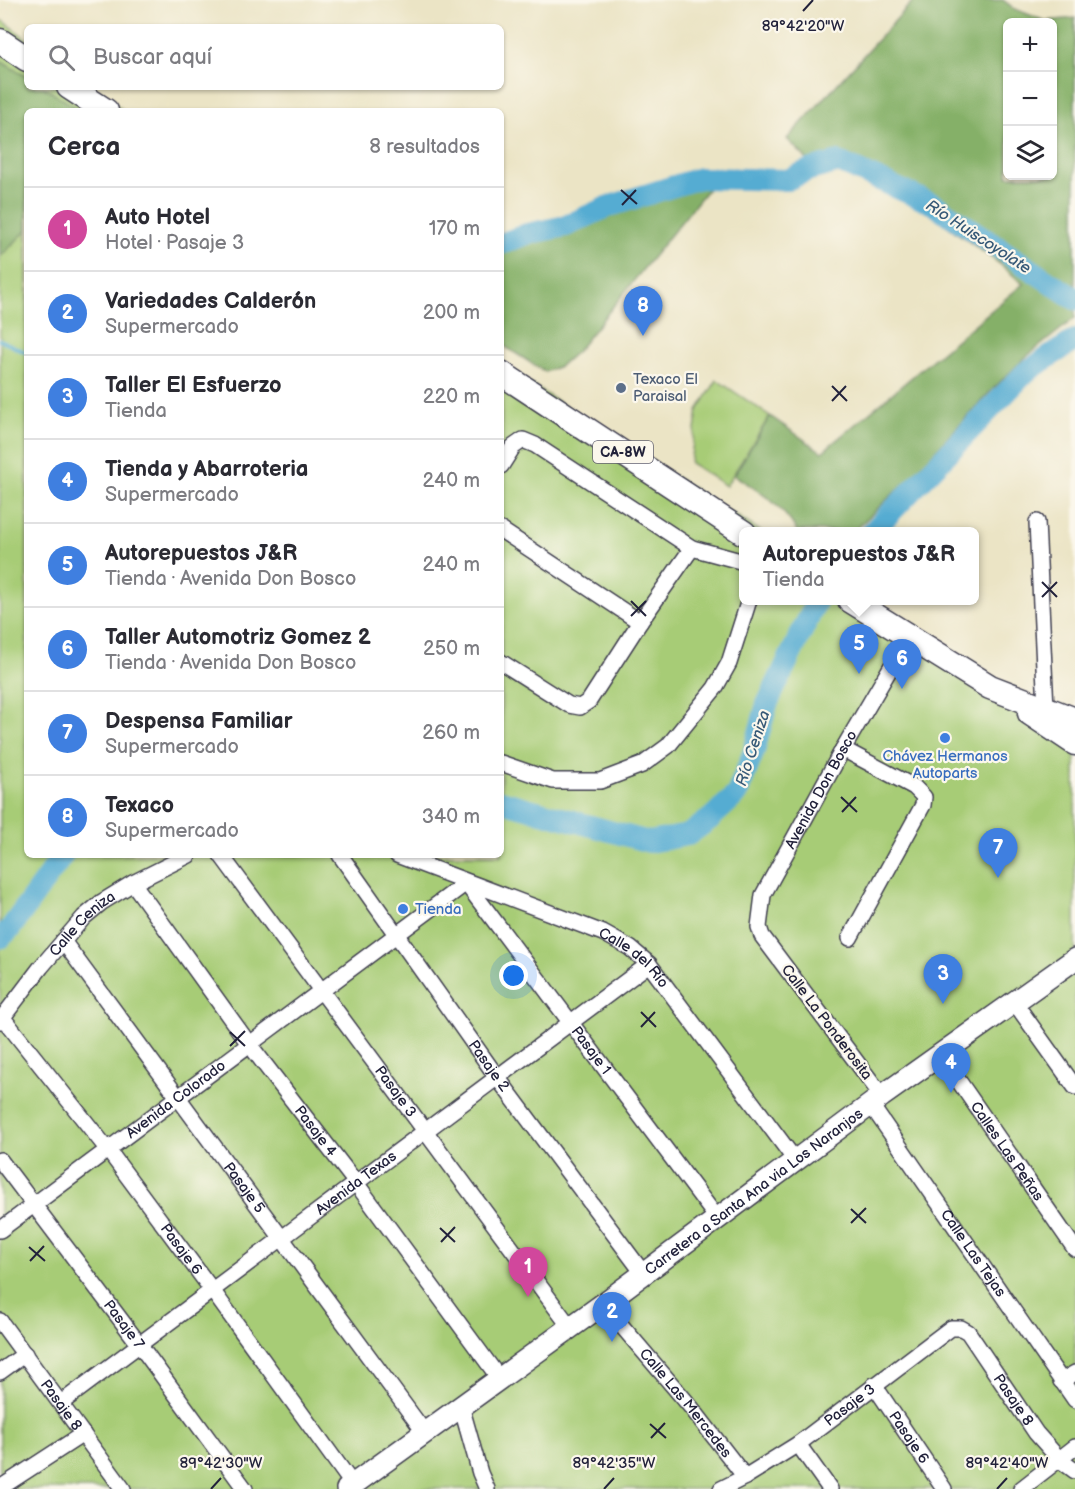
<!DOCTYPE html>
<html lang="es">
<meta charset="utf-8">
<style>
:root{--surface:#fff;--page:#f7f7f7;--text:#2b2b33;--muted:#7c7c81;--line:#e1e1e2;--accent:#db2777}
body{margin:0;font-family:"Balsamiq Sans",sans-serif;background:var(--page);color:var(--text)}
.controls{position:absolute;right:18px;top:18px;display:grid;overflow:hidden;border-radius:9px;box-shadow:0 2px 4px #0004}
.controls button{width:54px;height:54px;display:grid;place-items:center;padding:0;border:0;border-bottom:2px solid var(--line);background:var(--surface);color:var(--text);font:30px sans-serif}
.you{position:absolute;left:514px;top:976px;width:21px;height:21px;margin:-15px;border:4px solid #fff;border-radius:50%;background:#1a73e8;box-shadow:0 0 0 9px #1a73e833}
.badge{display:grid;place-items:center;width:39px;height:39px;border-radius:50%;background:var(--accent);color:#fff;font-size:20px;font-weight:700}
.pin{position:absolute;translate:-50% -50px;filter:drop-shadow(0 2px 3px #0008)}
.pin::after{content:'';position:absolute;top:32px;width:21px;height:18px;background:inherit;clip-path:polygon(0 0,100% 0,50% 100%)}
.popup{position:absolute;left:739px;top:527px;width:240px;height:78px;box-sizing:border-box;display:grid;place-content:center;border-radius:9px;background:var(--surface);filter:drop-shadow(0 2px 4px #0005);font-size:20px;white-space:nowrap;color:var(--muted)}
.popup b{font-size:22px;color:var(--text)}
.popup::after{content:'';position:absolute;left:50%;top:100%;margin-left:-12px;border:12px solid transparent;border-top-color:var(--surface)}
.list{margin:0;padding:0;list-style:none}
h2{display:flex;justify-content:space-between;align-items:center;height:78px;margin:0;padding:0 24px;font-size:26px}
h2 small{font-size:20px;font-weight:400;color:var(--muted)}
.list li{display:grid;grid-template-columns:39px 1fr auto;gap:18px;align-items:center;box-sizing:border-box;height:84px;padding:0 24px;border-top:2px solid var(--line)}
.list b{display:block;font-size:22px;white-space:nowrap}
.list p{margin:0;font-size:20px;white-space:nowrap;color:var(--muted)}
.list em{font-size:20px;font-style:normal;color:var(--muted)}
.icon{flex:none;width:33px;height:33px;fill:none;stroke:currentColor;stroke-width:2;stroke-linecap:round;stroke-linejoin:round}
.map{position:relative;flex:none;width:1075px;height:1489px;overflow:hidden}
.search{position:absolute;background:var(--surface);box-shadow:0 2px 4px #0004;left:24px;top:24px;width:480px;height:66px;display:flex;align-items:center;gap:15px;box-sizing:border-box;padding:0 21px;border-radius:9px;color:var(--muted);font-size:22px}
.panel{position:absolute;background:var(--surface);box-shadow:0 2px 4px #0004;left:24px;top:108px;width:480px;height:750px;border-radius:9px}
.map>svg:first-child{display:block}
.green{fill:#a7cc76;stroke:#647758;stroke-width:1.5}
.forest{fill:#85b067;stroke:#546951;stroke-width:1.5;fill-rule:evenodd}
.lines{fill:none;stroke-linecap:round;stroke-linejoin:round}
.stream{stroke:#55acd2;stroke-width:4}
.river{stroke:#55acd2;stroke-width:22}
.street-casing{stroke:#403f50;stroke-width:18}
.secondary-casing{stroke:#403f50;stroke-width:24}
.primary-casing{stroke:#403f50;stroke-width:27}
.street{stroke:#fff;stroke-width:15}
.secondary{stroke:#fff;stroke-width:21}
.primary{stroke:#fff;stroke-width:24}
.ticks{fill:none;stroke:#22223b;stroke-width:2}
.service-dot{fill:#5c6f8a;stroke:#fbf7ec;stroke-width:2}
.shop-dot{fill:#3f7fe0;stroke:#fbf7ec;stroke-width:2}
.labels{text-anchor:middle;stroke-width:4.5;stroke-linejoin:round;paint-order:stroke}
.shield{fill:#fbf7ec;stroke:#636270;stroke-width:1.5}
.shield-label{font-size:14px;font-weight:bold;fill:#22223b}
.service-label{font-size:15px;fill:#4e5e75;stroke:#fbf7ec;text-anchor:start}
.shop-label{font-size:15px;fill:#366cbe;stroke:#fbf7ec}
.street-label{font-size:15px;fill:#22223b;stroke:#fbf7ec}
.water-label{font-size:16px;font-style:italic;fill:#365977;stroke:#fbf7ec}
.ticks-label{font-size:15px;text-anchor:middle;fill:#22223b;stroke:#fbf7ec;stroke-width:4.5;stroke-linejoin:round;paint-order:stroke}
</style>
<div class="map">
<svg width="1075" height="1489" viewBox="0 0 1075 1489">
<rect width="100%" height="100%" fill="#fbf7ec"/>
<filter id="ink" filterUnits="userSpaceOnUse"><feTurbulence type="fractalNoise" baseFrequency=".0167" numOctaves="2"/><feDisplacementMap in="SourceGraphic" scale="12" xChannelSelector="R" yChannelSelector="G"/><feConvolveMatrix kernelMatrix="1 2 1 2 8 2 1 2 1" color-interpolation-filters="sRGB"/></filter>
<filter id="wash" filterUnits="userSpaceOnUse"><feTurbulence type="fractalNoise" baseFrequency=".008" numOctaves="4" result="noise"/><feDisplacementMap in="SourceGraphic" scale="24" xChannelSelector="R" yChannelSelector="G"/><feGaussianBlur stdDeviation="1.35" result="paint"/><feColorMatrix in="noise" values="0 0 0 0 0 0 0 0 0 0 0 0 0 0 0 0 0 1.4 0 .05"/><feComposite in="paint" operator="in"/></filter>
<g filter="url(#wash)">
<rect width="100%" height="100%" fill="#ebe4c5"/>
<path class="green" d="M0 19 27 39V87H92L124 111H27V855H501V365L760 531 744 532V600L867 601 1075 734V1489H0Z
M717 380 770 416 726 486 690 463 698 410Z"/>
<path class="forest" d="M914 0H1003L1015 9 1045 21 1075 18V318L1026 357 990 392 913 475 854 531H797C781 504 760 492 734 475L770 416 822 452 1023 284 1001 265 931 214 839 169 817 176 804 156 787 139ZM1052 22V176H1008V22Z
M0 61 27 77V87H43L82 111H27V230L0 257Z
M711 185 578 350 560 366 545 372 501 344V248L527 236 567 229 607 209Z"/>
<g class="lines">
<path class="stream" d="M0 340 27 353"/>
<path class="river" d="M501 244 527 234 566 226 607 207 700 178 787 180 809 170 839 162 935 205 1075 299
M872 532 1026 372 1075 340
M501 801 649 842 688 835 710 819 737 794 754 751 767 704 817 600
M0 938 10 929 63 855"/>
</g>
</g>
<g filter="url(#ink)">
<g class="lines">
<defs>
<g id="street">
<path d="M501 466 513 447 523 440 535 445 692 548 744 562"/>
<path d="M1037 522 1046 708"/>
<path d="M501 530 640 622"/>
<path d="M501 662 569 705 580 707 589 701 640 622 692 548"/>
<path d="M843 749 914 787 924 797 923 805 850 938"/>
<path d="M501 763 553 781H600L642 765 668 746 715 688 729 663 749 600"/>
<path id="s1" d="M221 855 570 1327"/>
<path id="s2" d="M340 855 497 1077 643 1273"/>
<path id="s3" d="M397 855 603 933 630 948 649 964 795 1160"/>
<path id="s4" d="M133 883 249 1044 356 1183 499 1378"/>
<path id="s5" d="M63 941 425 1433"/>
<path d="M1015 1003 1075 1087"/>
<path id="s6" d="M3 1018 108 1150 212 1290 353 1485"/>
<path id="s7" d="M0 1021 41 967 84 917 102 902 133 883 189 855"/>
<path id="s8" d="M940 1054 1075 1249"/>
<path id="s9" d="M882 1096 762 936 759 927 763 895 843 749 908 638"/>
<path id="s10" d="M871 1105 1075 1400"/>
<path id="s11" d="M0 1160 139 1344 245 1489"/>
<path id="s12" d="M0 1230 466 883 717 1218"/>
<path id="s13" d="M603 1304 690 1406 745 1477"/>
<path id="s14" d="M0 1321 123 1489"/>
<path d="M0 1372 25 1354"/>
<path d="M1061 1381 1075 1373"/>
<path id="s15" d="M874 1385 944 1489"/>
<path id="s16" d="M61 1403 649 964"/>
<path d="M461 1406 480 1473 487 1489"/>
<path d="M798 1444 830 1489"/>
<path d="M0 1488 83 1434"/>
<path id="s17" d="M721 1489 745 1477 798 1444 951 1328H961L968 1332 1036 1433 1060 1460 1075 1471"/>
<path d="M1021 1489 1075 1447"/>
</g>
<g id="secondary">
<path id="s18" d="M347 1489 603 1304 882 1096 1075 959"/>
</g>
<path id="primary" d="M0 41 27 59
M69 87 106 111
M501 373 744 533
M850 600 990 687 1075 720
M1030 713 1075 743"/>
</defs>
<use href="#street" class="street-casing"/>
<use href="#secondary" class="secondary-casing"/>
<use href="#primary" class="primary-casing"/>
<use href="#street" class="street"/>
<use href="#secondary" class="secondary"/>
<use href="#primary" class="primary"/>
</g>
</g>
<path class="ticks" d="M803 11 813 0M621 190 637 204M622 205 636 190M832 386 847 401M832 401 846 386M1042 582 1057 597M1042 597 1057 582M631 601 646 616M631 616 646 601M841 797 857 812M842 812 856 797M641 1012 656 1027M641 1027 655 1012M230 1032 245 1046M230 1046 245 1031M851 1209 866 1223M851 1223 866 1208M440 1228 455 1242M441 1242 455 1227M29 1247 45 1261M30 1261 44 1246M650 1424 666 1438M651 1438 665 1423M211 1489 221 1478M604 1489 614 1478M997 1489 1007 1478"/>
<circle class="service-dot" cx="621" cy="388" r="6"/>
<g class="shop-dot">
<circle cx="945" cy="738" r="6"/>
<circle cx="403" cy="909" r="6"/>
</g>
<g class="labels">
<rect class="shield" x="593" y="441" width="60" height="22" rx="4.5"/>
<g class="shield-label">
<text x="623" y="457">CA-8W</text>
</g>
<g class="service-label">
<text x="633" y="384">Texaco El<tspan x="633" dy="17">Paraisal</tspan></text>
</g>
<g class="shop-label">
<text x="945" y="761">Chávez Hermanos<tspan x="945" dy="17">Autoparts</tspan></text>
<text x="415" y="914" text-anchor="start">Tienda</text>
</g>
<g class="street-label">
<text dy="5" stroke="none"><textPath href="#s9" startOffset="362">Avenida Don Bosco</textPath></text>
<text dy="5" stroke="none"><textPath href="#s7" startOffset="128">Calle Ceniza</textPath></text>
<text dy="5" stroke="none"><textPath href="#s3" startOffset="260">Calle del Río</textPath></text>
<text transform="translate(827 1022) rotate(53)" y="5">Calle La Ponderosita</text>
<text dy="5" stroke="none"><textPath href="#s12" startOffset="790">Pasaje 1</textPath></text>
<text dy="5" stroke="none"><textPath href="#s2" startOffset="258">Pasaje 2</textPath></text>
<text dy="5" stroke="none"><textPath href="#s1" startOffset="294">Pasaje 3</textPath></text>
<text dy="5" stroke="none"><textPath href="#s12" startOffset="219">Avenida Colorado</textPath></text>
<text dy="5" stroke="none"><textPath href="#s4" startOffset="308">Pasaje 4</textPath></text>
<text dy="5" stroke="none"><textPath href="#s8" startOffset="118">Calles Las Peñas</textPath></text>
<text dy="5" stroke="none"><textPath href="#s16" startOffset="368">Avenida Texas</textPath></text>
<text dy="5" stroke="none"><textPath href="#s5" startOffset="306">Pasaje 5</textPath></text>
<text dy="5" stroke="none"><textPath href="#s18" startOffset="504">Carretera a Santa Ana via Los Naranjos</textPath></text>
<text dy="5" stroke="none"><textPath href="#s6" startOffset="292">Pasaje 6</textPath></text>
<text dy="5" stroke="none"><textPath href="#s10" startOffset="180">Calle Las Tejas</textPath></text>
<text dy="5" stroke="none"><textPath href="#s11" startOffset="206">Pasaje 7</textPath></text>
<text dy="5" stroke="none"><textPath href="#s17" startOffset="381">Pasaje 8</textPath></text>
<text dy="5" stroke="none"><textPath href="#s13" startOffset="129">Calle Las Mercedes</textPath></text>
<text dy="5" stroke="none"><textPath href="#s17" startOffset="154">Pasaje 3</textPath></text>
<text dy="5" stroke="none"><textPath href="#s14" startOffset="104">Pasaje 8</textPath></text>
<text dy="5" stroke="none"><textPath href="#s15" startOffset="63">Pasaje 6</textPath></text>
</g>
<g class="water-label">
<text transform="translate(979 236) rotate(33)" y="6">Río Huiscoyolate</text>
<text transform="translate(752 748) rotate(-72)" y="6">Río Ceniza</text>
</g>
</g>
<g class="ticks-label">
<text x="803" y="31">89°42'20"W</text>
<text x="221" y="1468">89°42'30"W</text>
<text x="614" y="1468">89°42'35"W</text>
<text x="1007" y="1468">89°42'40"W</text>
</g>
</svg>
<div class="controls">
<button>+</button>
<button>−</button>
<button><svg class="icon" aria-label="layers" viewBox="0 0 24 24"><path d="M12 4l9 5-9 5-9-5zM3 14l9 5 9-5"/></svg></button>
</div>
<div class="you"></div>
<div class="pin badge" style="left:528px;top:1297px;background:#d1479c">1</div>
<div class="pin badge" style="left:612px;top:1342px;background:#3f7fe0">2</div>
<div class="pin badge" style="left:943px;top:1004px;background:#3f7fe0">3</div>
<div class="pin badge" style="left:951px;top:1093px;background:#3f7fe0">4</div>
<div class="pin badge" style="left:859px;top:674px;background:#3f7fe0">5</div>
<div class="popup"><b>Autorepuestos J&amp;R</b>Tienda</div>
<div class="pin badge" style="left:902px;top:689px;background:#3f7fe0">6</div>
<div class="pin badge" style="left:998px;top:878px;background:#3f7fe0">7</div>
<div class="pin badge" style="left:643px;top:336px;background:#3f7fe0">8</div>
<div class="search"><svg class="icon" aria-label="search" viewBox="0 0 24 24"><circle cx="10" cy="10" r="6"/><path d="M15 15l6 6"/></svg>Buscar aquí</div>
<section class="panel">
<h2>Cerca<small>8 resultados</small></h2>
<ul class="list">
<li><span class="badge" style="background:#d1479c">1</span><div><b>Auto Hotel</b><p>Hotel · Pasaje 3</p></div><em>170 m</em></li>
<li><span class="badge" style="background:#3f7fe0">2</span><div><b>Variedades Calderón</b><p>Supermercado</p></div><em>200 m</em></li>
<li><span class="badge" style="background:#3f7fe0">3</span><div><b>Taller El Esfuerzo</b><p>Tienda</p></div><em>220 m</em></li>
<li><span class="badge" style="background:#3f7fe0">4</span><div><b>Tienda y Abarroteria</b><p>Supermercado</p></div><em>240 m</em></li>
<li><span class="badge" style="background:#3f7fe0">5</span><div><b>Autorepuestos J&amp;R</b><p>Tienda · Avenida Don Bosco</p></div><em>240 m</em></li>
<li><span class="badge" style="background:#3f7fe0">6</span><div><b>Taller Automotriz Gomez 2</b><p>Tienda · Avenida Don Bosco</p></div><em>250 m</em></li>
<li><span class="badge" style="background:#3f7fe0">7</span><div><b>Despensa Familiar</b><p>Supermercado</p></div><em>260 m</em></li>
<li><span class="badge" style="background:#3f7fe0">8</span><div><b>Texaco</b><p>Supermercado</p></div><em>340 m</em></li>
</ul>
</section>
</div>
